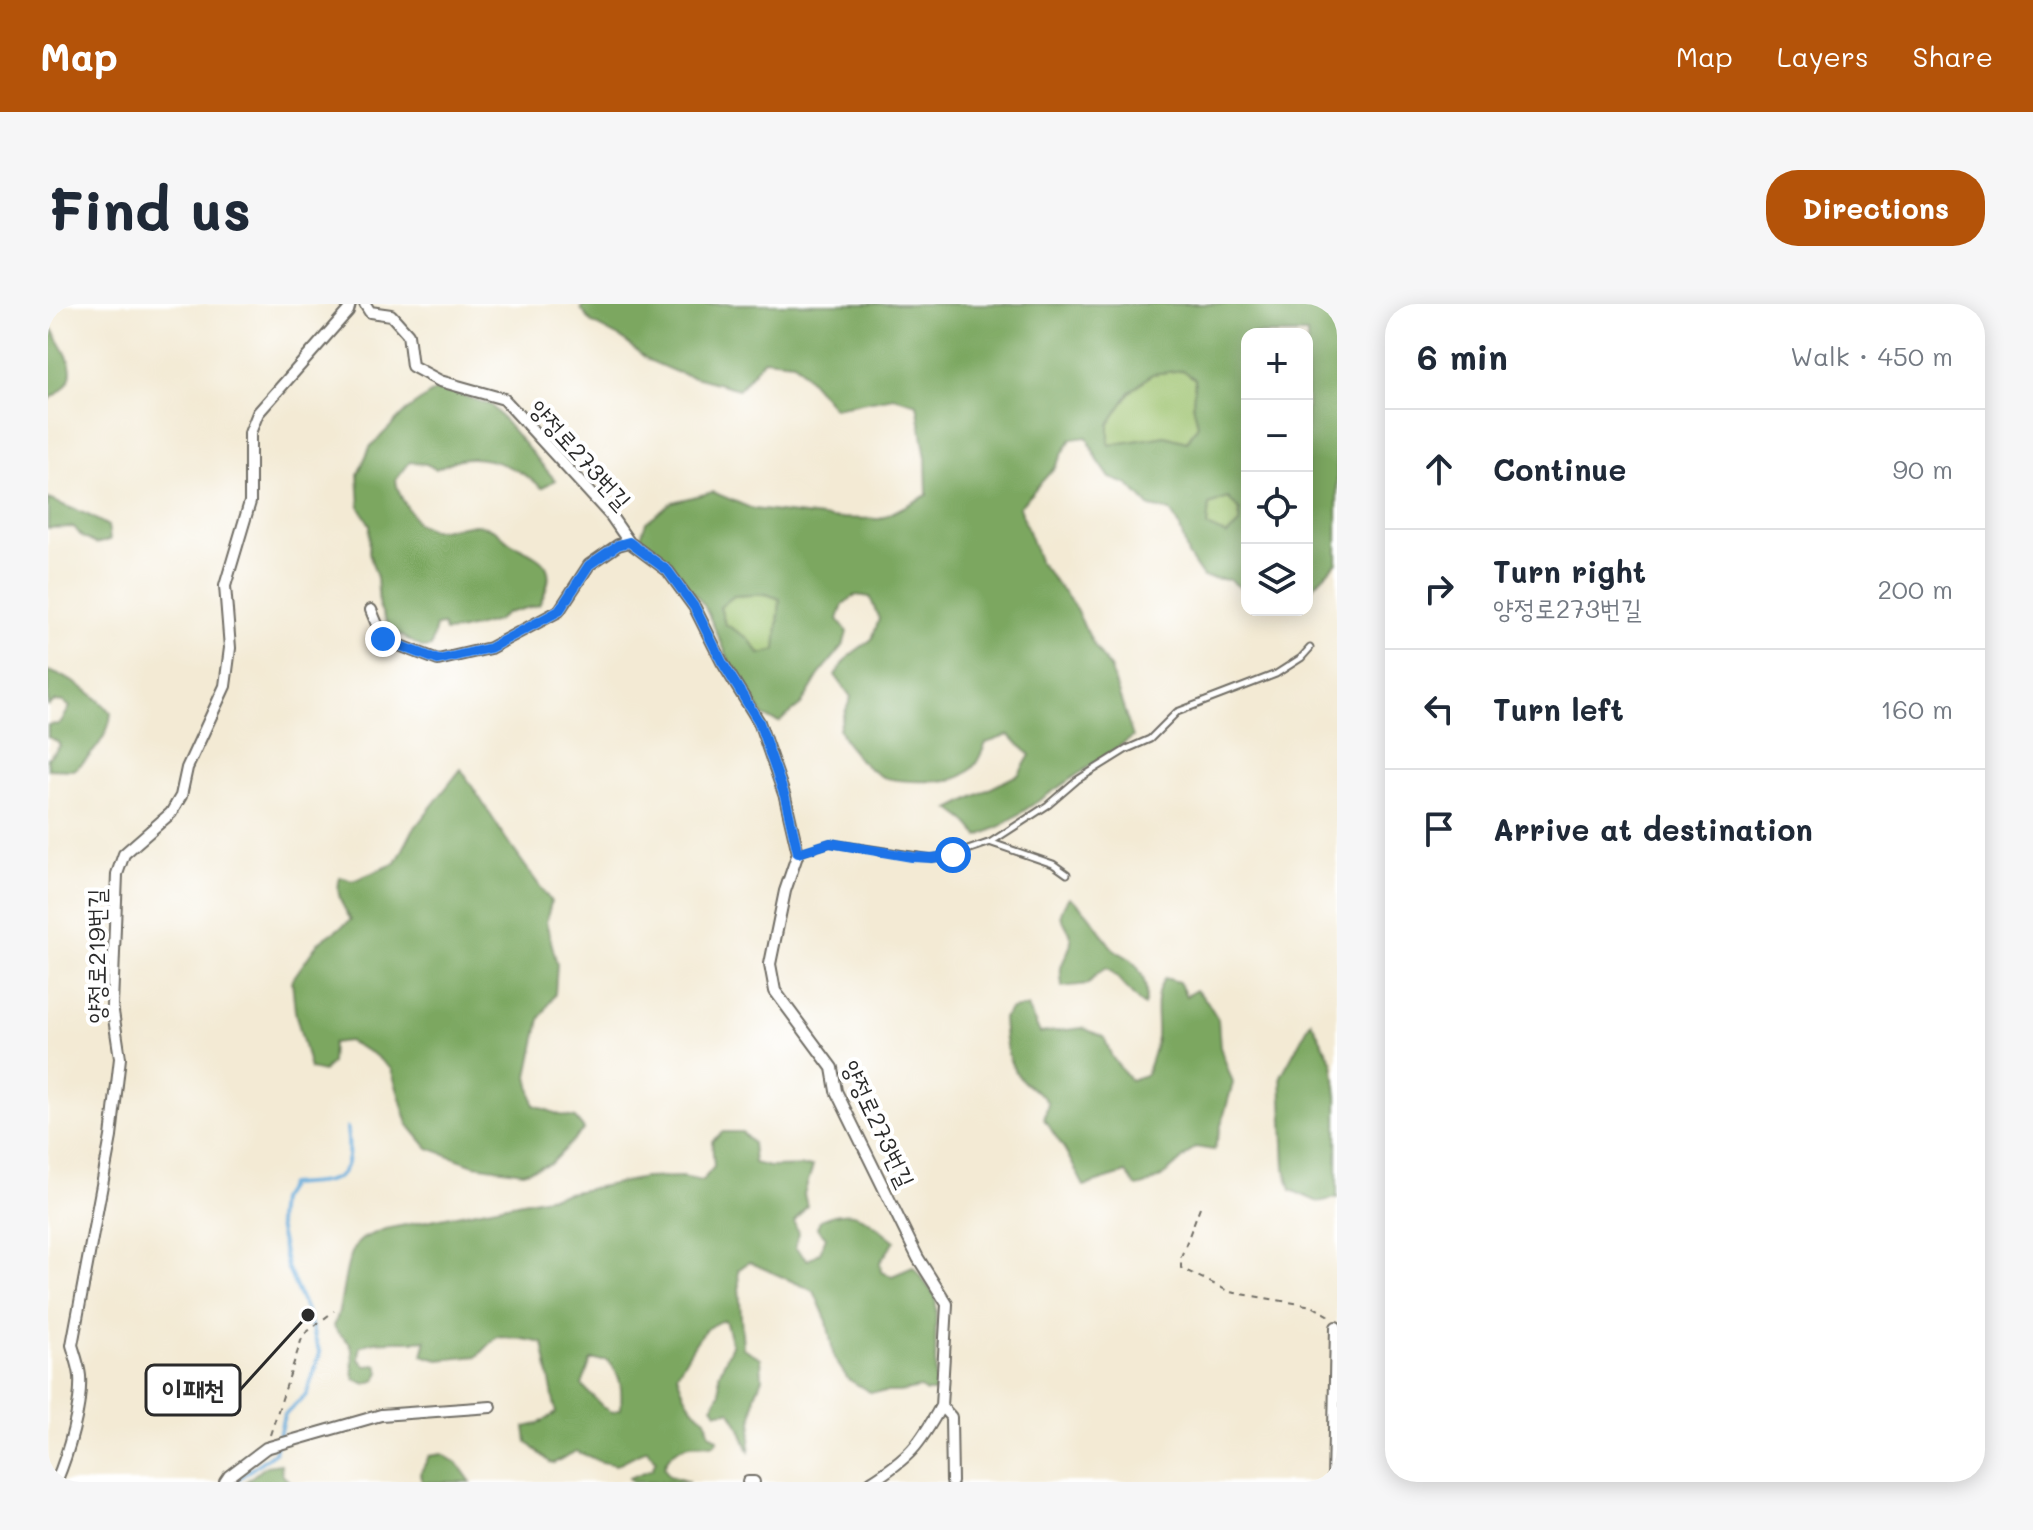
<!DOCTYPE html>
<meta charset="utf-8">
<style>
:root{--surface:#fff;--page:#f6f6f7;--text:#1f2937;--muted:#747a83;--line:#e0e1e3;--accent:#b45309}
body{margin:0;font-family:Mali,"Poor Story",sans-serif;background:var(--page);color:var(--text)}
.controls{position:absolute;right:24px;top:24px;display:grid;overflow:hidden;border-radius:16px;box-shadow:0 4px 20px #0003}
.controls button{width:72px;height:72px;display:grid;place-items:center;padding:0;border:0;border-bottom:2px solid var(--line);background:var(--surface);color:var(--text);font:40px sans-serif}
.stop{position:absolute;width:24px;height:24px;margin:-18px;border:6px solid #1a73e8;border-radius:50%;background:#fff}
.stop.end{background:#1a73e8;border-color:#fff;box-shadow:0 2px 8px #0008}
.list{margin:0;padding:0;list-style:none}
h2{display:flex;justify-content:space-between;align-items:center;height:104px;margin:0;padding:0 32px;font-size:34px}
h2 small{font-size:26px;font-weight:400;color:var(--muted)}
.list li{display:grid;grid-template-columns:52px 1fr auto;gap:24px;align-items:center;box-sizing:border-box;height:120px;padding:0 32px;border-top:2px solid var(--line)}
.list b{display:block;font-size:30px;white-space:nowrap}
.list p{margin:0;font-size:26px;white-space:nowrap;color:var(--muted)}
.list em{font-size:26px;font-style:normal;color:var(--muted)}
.icon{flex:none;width:44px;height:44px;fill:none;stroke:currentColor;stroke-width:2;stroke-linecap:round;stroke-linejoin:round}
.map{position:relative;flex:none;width:1289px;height:1178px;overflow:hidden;border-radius:32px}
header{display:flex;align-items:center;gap:48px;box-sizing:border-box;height:112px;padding:0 40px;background:var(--accent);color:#fff}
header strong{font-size:38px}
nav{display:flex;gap:44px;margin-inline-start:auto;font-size:28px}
.intro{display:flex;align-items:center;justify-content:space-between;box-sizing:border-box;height:192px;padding:0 48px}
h1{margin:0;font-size:56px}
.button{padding:20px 36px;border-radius:32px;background:var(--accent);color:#fff;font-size:28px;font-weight:700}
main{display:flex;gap:48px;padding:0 48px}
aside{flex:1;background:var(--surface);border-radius:32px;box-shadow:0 4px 20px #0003}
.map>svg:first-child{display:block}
.green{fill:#9bc16c;stroke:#63764c;stroke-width:2}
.forest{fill:#7ca760;stroke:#546946;stroke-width:2;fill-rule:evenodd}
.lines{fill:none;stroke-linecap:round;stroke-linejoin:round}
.stream{stroke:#61a8d8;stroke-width:4}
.service-casing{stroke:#716e66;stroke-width:9}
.minor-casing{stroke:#716e66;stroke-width:14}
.path{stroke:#716e66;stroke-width:2;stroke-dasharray:6 6;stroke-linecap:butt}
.service{stroke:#fff;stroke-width:5}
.minor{stroke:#fff;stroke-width:10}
.route{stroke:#1a73e8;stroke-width:10}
.labels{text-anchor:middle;stroke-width:8;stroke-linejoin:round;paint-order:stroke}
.street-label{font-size:24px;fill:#2b2b2b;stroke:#fff}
.leader{fill:none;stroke:#2b2b2b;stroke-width:3}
.callout-dot{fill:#2b2b2b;stroke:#fff;stroke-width:3}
.callout{fill:#fff;stroke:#2b2b2b;stroke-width:3}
.callout-label{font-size:26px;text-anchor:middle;font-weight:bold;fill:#2b2b2b}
</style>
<header>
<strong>Map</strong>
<nav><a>Map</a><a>Layers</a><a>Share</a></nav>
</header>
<div class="intro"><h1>Find us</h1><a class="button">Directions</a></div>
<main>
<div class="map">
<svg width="1289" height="1178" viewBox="0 0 1289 1178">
<rect width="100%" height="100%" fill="#fff"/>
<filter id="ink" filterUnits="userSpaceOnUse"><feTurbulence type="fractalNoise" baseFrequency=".0125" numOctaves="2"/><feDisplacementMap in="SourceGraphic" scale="16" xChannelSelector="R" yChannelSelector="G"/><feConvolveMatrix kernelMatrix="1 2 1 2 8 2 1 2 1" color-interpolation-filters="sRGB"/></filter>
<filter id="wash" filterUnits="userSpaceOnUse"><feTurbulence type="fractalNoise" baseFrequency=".006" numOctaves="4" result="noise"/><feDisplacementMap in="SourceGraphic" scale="32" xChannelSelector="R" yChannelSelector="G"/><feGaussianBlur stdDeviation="1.8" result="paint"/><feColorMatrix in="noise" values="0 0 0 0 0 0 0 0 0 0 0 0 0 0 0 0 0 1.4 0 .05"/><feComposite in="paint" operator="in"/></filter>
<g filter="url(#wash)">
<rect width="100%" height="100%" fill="#f3ead4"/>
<path class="green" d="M1135 66 1147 75 1145 100 1150 121 1138 138 1117 132 1061 141V120L1082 88 1104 70Z
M1180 194 1192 205 1191 220 1179 231 1159 223 1161 201Z
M718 290 732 295 728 347 712 350 700 334 677 320 672 303 685 292Z"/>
<path class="forest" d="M536 0H1289V258L1259 289V30H1199V289L1182 276 1155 273 1140 251 1132 224 1122 207 1102 203 1081 181 1062 174 1049 155 1039 133 1023 135 1007 163 971 203 992 259 1025 300 1047 343 1062 364 1085 433 953 522 931 532 917 516 902 505 971 470 982 451 961 431 938 439C932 453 927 466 912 473 899 479 843 479 831 471 812 460 799 443 791 424L803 393 787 371 802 351 824 335 831 315 822 293 807 291 795 301 790 315 799 328 795 342 771 371 753 401 731 418 716 413 683 360 656 301 620 259 591 238 598 218 624 198 665 188 705 205 783 214 832 215 879 191 878 154 869 100 846 93 786 104 746 58 716 55 691 85 628 68 600 56 573 34 544 19 533 5ZM1135 66 1147 75 1145 100 1150 121 1139 138 1117 132 1061 141V120L1082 88 1104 70ZM1180 194 1192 206 1191 220 1179 231 1159 222 1161 201ZM718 290 732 295 728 346 712 350 700 334 677 320 672 303 686 292Z
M0 18C15 48 43 72 0 96Z
M391 84 443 101 507 176 494 184C475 166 440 150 412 155 404 157 395 162 388 165L378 160 362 158 348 176C350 194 361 203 368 219 373 221 381 226 386 226 402 227 417 218 435 222 452 225 454 235 466 241 499 256 511 264 491 301L459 309 448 317 435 321 410 327 397 328 395 321 388 322 383 343 375 344 342 325 331 302 329 274 321 249 322 221 312 204 310 170 322 143 358 107Z
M0 195 40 211 60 222 62 236 48 240 34 233 26 223 0 224Z
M0 367C25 375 46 389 63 409 62 431 43 453 26 466L0 465V454L12 442 10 438 0 433V421L12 420 22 403 16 398 7 397 0 402Z
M413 465 458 535 503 598 498 618 509 660 507 690 492 715 480 772 486 801 512 811 527 814 536 825 503 859 475 868 426 861 380 844 360 820 343 765 325 750 300 737 284 739 283 759 275 768 262 765 247 707 244 676 270 639 303 616C294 601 287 590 292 573L305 577 348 559 365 526Z
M1021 593C1040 605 1049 624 1062 641 1068 649 1076 650 1083 656 1095 667 1102 687 1096 702 1082 692 1069 669 1058 664L1049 670 1040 680 1014 683C1014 678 1012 670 1013 664 1015 654 1024 645 1023 634 1019 613 1004 618 1021 593Z
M1117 674 1131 678 1138 692 1148 686 1159 697 1170 715 1172 743 1185 779 1166 846 1147 843C1129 860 1114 878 1089 883L1078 869 1036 882 1017 846 996 815 1000 799C989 784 988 789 977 779 959 764 956 735 955 714L963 705 979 703 992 729 1035 724 1056 733 1064 753 1082 776 1098 771C1102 759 1108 745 1109 732 1110 710 1104 692 1117 674Z
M1263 717 1285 759 1289 793V894L1270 898 1243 886 1237 864 1233 772Z
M675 828H694L704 839 706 859 722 863 765 862 756 890 759 902 746 918 750 929 747 944 760 956 772 948 778 933 769 924 772 916C809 900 819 916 847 937L832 958 833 968 844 972 865 963 888 993 887 1088H878L872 1084 851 1088H822L800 1075 786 1054 779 1017 766 987 701 958 690 966 695 1044 713 1054 714 1074 707 1091 701 1147C694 1133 692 1118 682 1107L669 1108 665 1102 672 1089 671 1070 684 1041 677 1016C652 1021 642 1050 629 1070 635 1089 641 1104 658 1115L661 1129 670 1136 666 1141C646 1139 623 1140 616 1163L621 1172 641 1178H584L581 1174 604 1165 608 1156 599 1145 568 1161 554 1158 528 1147 504 1160 479 1138 477 1123 490 1120 508 1109 495 1039 475 1035 449 1033 430 1052 391 1056 374 1051 378 1036C356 1039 330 1033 312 1043L311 1055 318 1062 329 1061 332 1068 328 1076 318 1080 307 1075C302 1063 307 1053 303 1042 299 1033 290 1032 286 1022 297 1000 294 951 313 936 319 931 329 929 337 925L596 874 634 873 654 877 666 863 664 837ZM543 1056H559C574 1070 574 1085 573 1105L564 1108 554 1102 534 1081Z
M394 1150 410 1160 423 1178H374L373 1168 381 1152Z
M233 1160 234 1171 243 1178H197L218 1162Z"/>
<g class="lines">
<path class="stream" d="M186 1178 227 1148 236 1111 258 1091 272 1050 260 1011 239 963 229 917 231 896 241 881C288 878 306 880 299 824"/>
</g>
</g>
<g filter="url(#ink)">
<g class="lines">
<defs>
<path id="service" d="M944 539 1005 560 1019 570
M751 549 782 539 884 554 905 551 943 538 1000 501 1029 476 1079 445 1102 435 1129 408 1228 370 1253 354 1262 344"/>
<path id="minor" d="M317 0 322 8 343 11 360 30 364 62 392 77 456 95 563 212 581 238 620 267 647 304 674 358 711 418 737 493 750 549 737 587 722 660 727 687 784 764 788 787 870 954 899 1000 893 1102 903 1113 904 1178
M323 306 335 335 390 356 442 344 511 307 541 261 570 241 581 238
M8 1178C20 1150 34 1103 32 1072 31 1062 27 1051 24 1041L63 833 72 754 64 701 69 570 76 550 123 509 133 492 139 464 177 382 182 344 177 282 202 198V129L210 109 300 7 302 0
M177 1178 181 1172 218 1144 333 1111 443 1103
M700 1178H706
M823 1178C862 1153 871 1142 893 1102
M1285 1178 1288 1023"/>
</defs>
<use href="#service" class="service-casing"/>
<use href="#minor" class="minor-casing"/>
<path class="path" d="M1152 903 1133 953V964L1182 988 1264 1002 1282 1012
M222 1131 255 1031 286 1007"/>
<use href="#service" class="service"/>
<use href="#minor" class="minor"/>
</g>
</g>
<g class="lines" filter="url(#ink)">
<path class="route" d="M335 335 390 356 442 344 511 307 541 261 570 241 581 238 620 267 647 304 674 358 711 418 737 493 750 549 782 539 864 553 884 554 905 551"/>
</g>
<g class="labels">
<g class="street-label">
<text transform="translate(532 151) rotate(48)" y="8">양정로273번길</text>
<text transform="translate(49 652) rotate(-90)" y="8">양정로219번길</text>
<text transform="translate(830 820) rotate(65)" y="8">양정로273번길</text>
</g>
</g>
<path class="leader" d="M260 1011L192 1086"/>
<circle class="callout-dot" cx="260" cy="1011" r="8"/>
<rect class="callout" x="98" y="1061" width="94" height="50" rx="8"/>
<g class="callout-label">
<text x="145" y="1095">이패천</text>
</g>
</svg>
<div class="controls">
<button>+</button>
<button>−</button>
<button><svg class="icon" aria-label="locate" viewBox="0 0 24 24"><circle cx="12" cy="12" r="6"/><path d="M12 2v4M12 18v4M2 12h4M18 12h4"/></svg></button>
<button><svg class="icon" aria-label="layers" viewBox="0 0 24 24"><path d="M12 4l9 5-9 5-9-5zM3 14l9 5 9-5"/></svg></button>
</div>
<div class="stop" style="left:905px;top:551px"></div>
<div class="stop end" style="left:335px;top:335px"></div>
</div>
<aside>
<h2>6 min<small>Walk · 450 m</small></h2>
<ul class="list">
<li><svg class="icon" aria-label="ahead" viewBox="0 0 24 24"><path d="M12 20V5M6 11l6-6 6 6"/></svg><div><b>Continue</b></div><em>90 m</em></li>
<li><svg class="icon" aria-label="right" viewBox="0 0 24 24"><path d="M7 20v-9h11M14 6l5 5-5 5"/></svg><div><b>Turn right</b><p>양정로273번길</p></div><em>200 m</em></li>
<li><svg class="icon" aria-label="left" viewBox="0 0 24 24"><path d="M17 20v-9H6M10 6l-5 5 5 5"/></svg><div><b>Turn left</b></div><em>160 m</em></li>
<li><svg class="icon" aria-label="arrive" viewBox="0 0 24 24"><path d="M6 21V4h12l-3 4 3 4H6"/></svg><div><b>Arrive at destination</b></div></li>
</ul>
</aside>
</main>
